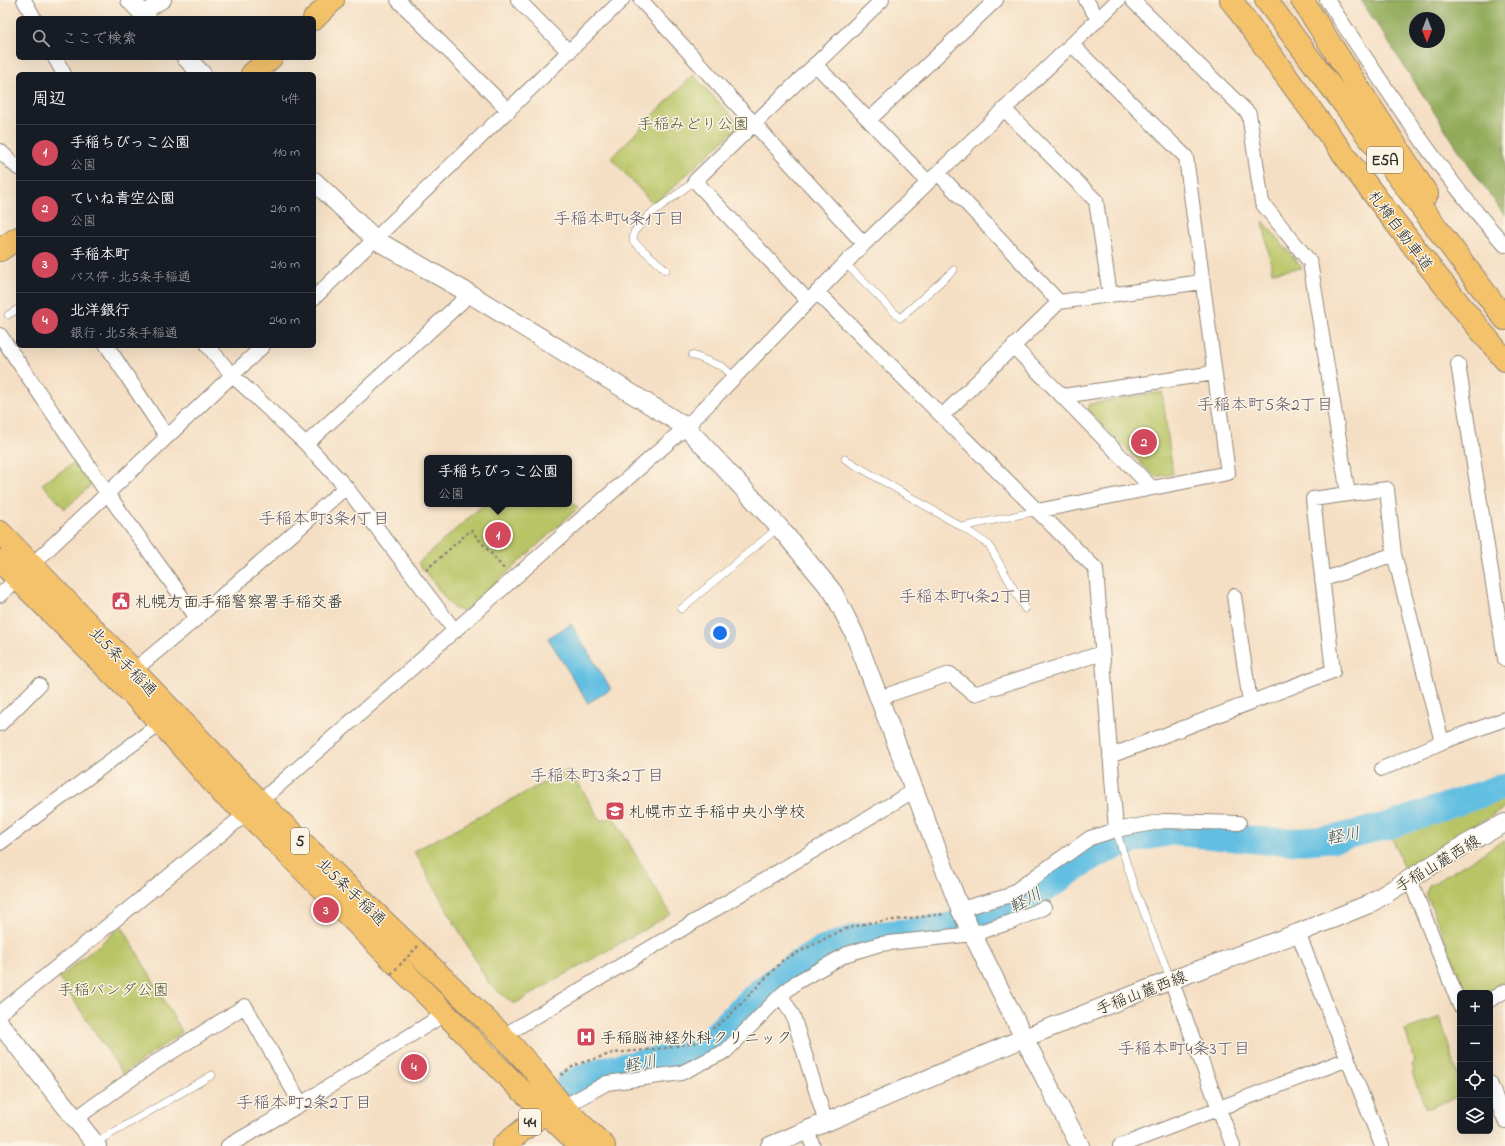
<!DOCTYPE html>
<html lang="ja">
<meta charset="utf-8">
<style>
:root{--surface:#171b24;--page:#242831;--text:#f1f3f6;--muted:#9ea1a6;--line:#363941;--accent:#d1495b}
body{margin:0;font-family:"Indie Flower","Klee One",sans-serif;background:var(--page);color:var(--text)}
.controls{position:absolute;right:12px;bottom:12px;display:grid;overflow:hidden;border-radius:6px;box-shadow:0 4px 16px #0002}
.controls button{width:36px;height:36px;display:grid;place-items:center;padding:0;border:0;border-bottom:1px solid var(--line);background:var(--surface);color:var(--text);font:20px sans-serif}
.compass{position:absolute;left:1409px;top:12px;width:36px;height:36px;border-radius:50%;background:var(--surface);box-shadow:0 4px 16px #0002;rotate:180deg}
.you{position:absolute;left:720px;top:633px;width:14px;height:14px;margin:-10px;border:3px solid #fff;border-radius:50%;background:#1a73e8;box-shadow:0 0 0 6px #1a73e833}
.badge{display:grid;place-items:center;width:26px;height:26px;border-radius:50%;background:var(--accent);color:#fff;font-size:13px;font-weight:700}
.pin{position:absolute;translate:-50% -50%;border:2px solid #fff;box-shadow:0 1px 4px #0006}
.popup{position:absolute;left:424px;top:455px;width:148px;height:52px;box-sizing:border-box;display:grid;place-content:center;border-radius:6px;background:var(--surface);filter:drop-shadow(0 1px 3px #0005);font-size:13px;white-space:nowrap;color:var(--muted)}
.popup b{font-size:15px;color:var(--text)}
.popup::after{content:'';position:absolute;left:50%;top:100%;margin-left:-8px;border:8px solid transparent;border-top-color:var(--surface)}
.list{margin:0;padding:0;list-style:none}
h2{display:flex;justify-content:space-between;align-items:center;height:52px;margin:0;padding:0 16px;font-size:17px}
h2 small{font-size:13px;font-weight:400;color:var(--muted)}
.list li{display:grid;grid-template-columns:26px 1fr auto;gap:12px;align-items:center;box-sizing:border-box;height:56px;padding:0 16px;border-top:1px solid var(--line)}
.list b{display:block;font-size:15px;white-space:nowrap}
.list p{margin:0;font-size:13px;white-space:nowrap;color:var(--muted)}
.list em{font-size:13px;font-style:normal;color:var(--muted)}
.icon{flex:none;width:22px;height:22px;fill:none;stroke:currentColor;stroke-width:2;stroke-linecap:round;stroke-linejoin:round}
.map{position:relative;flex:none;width:1505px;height:1146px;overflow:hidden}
.search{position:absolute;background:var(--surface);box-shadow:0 4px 16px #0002;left:16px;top:16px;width:300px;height:44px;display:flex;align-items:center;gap:10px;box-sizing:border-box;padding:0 14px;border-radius:6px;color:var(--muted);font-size:15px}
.panel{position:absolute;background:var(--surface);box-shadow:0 4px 16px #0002;left:16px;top:72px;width:300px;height:276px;border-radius:6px}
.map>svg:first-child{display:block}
.green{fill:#b8c465;stroke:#727848}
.forest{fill:#92aa5a;stroke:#5e6a42;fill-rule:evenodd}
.water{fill:#64bfe2;stroke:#487586}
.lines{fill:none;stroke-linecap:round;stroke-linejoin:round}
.river{stroke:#64bfe2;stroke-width:27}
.service-casing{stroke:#908578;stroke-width:8}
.minor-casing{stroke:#908578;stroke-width:16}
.tertiary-casing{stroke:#908578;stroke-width:20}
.primary-casing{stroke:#908578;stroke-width:24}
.trunk-casing{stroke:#908578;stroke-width:24}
.motorway-casing{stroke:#908578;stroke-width:24}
.path{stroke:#908578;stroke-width:2.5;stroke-dasharray:3 3;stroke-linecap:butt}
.service{stroke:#fff;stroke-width:7}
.minor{stroke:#fff;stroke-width:14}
.tertiary{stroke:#fff;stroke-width:18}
.primary{stroke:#f4c26a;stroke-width:22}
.trunk{stroke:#f4c26a;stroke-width:22}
.motorway{stroke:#f4c26a;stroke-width:22}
.path-bridge{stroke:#908578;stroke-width:2.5;stroke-dasharray:3 3;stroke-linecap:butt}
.labels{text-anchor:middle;stroke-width:3;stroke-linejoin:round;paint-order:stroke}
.shield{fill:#fcf5e5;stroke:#6a6863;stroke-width:1}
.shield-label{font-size:15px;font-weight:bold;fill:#2b2b2b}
.park-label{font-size:16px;fill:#55593c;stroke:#fcf5e5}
.street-label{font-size:16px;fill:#2b2b2b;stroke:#fcf5e5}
.poi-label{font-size:16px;fill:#2b2b2b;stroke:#fcf5e5;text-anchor:start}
.neighbourhood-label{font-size:17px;fill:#635a70;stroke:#fcf5e5}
.water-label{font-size:17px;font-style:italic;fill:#3c5762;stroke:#fcf5e5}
</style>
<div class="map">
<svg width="1505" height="1146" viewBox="0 0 1505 1146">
<rect width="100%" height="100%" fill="#fcf5e5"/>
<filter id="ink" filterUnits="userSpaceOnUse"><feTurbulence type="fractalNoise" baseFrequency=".025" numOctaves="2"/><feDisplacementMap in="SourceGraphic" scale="8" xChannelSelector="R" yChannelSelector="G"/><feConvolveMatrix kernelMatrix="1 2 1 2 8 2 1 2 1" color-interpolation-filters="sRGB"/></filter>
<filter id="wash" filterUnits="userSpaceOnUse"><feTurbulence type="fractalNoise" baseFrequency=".012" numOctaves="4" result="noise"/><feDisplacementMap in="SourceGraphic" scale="16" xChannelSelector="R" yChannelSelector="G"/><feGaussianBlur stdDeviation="0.9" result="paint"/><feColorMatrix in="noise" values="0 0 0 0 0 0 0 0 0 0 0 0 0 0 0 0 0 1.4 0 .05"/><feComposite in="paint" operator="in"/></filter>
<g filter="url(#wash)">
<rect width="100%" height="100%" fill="#f5dfc4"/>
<path class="green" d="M693 75 740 125 654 205 611 158Z
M1263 221 1302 268 1272 272Z
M1162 392 1173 474 1155 477 1087 410 1089 404Z
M75 462 91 485 65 509 42 484Z
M569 499 578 508 465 611 454 609 418 563 484 504H569Z
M570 769 600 820 614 818 671 914 514 1004 489 984 414 851Z
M1505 795V808L1476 825 1405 872 1391 835Z
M1505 840V981L1485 993H1467L1426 894 1429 886Z
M122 926 182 1032 123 1074 59 978Z
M1440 1017 1460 1083V1096L1426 1109 1412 1073 1414 1072 1412 1064 1415 1063 1405 1030Z"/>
<path class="forest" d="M1361 0H1505V216L1460 152ZM1415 18H1439V42H1415Z"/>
<path class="water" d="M571 624 611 689 588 703 548 638Z"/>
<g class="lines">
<path class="river" d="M569 1083 604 1070 698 1052 756 995 789 969 820 951 856 937 925 930 973 922 1004 912 1028 901 1082 863 1106 850 1140 838 1172 832 1267 841H1304L1332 839 1391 825 1505 786"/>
</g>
</g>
<g filter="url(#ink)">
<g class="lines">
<defs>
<path id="service" d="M845 263 900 318 954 270
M666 270 633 241 634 232 649 215 695 181
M8 315 18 309
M692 355 723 367 734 377
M845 459 962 527 989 545 1025 609
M962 527 1037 511
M681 609 779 527
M1116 830 1135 890 1171 980
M95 1143 212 1075"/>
<path id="minor" d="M24 0 34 18
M398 0 509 111
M518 0 569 52
M641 0 864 244
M1086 0 1098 19
M1132 0 1249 114 1262 203 1310 262 1348 494 1387 489 1394 554 1442 742
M1327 0C1383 83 1437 171 1505 245
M143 13 164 0
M55 58 64 74
M815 64 928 182
M1004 109 1096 201 1110 295
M869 120 996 0
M0 151 18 168
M938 173 1059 302
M817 292 1096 569 1116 830
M314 298 622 0
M808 301 695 181 882 0
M0 335 107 493 197 618
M107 346 167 437
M208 346 232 375 306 444 346 487 455 631
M1013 346 1152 488
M1458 364 1505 659
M1063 396 1214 373
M942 416 1059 302 1202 282
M306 444 470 294
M1037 511 1228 473 1186 157 1071 44
M1322 580 1394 554
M0 595 263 346
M1234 596 1250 702
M133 671 197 618 346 487
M879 698 950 674 974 694 1102 653
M0 724 39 685
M1110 756 1333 671 1313 499 1348 494
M1382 769 1442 742 1505 719
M0 843 161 723
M1410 880 1460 1006
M960 909 1008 896 1090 838 1116 830 1164 821 1239 823
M1298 933 1382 1146
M1171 980 1233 1146
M781 995 793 1016 826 1123
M1490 1000 1505 991
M0 1013 247 813 686 427 864 244 1118 0
M503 1036 915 790
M1490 1083 1505 1121
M563 1107 607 1083 681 1073 726 1051 781 995 797 982 847 954 880 944 973 934 1011 922 1044 908
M75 1119 151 1065 245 1006 301 1104
M807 1131 813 1146
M228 1146 301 1104 446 1013
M1120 1146 1348 1059"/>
<path id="tertiary" d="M130 0 147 18
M186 58 202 74
M314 181 376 240 470 294 686 427 779 527 833 592 854 633 960 909 1024 1038 1080 1146
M0 1024 97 1146
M770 1146 1024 1038 1161 984 1298 933 1369 904 1468 843 1505 823"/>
<path id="primary" d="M314 19 333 0
M252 74 271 58
M0 250 18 238
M503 1146 544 1113 563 1107"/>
<path id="trunk" d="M0 532 260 802 503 1036 534 1070 563 1107 604 1146
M0 561 161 723 224 795 247 813 517 1086 581 1146"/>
<path id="motorway" d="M1231 0C1319 122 1408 244 1505 360
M1266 0 1505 319
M1302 0 1427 194"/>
</defs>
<use href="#service" class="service-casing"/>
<use href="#minor" class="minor-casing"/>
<use href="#tertiary" class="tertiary-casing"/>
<use href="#primary" class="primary-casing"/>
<use href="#trunk" class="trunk-casing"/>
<use href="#motorway" class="motorway-casing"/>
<path class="path" d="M426 570 471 530 504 569
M561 1075 575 1065 613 1053 666 1048 695 1043 729 1016 783 960 842 930 868 923 945 914"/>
<use href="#service" class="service"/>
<use href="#minor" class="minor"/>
<use href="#tertiary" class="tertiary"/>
<use href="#primary" class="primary"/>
<use href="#trunk" class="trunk"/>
<use href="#motorway" class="motorway"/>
<path class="path-bridge" d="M391 974 420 944"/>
</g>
</g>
<defs>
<symbol id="civic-square" viewBox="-11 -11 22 22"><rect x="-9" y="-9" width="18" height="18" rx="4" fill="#d1495b" stroke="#fcf5e5"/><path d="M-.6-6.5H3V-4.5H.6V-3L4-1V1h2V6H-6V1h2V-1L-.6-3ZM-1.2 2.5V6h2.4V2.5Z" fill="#fff"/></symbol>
<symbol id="school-square" viewBox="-11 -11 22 22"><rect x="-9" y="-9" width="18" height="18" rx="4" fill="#d1495b" stroke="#fcf5e5"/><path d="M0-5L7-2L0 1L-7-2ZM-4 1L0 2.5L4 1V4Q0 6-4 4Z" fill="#fff"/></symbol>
<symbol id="hospital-square" viewBox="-11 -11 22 22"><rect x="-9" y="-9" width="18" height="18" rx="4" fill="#d1495b" stroke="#fcf5e5"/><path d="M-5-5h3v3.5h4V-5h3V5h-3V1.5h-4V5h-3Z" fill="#fff"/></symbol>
</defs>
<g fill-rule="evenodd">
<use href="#civic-square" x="110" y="590" width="22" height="22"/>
<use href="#school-square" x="604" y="800" width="22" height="22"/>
<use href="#hospital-square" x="575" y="1026" width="22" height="22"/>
</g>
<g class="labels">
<g class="shield">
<rect x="1367" y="147" width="36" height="26" rx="3"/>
<rect x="291" y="828" width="18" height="26" rx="3"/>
<rect x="519" y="1109" width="22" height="26" rx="3"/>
</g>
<g class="shield-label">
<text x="1385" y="165">E5A</text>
<text x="300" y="846">5</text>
<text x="530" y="1127">44</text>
</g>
<g class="park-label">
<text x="693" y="129">手稲みどり公園</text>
<text x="113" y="995">手稲パンダ公園</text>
</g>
<g class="street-label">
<text transform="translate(1401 230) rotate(53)" y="6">札樽自動車道</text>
<text transform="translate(124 661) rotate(46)" y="6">北5条手稲通</text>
<text transform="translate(1437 863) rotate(-31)" y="6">手稲山麓西線</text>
<text transform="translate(352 891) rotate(44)" y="6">北5条手稲通</text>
<text transform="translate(1141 992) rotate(-21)" y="6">手稲山麓西線</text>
</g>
<g class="poi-label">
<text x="135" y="607">札幌方面手稲警察署手稲交番</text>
<text x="629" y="817">札幌市立手稲中央小学校</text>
<text x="600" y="1043">手稲脳神経外科クリニック</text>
</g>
<g class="neighbourhood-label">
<text x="619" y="224">手稲本町4条1丁目</text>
<text x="1265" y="410">手稲本町5条2丁目</text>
<text x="324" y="524">手稲本町3条1丁目</text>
<text x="966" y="602">手稲本町4条2丁目</text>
<text x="597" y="781">手稲本町3条2丁目</text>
<text x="1184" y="1054">手稲本町4条3丁目</text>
<text x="304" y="1108">手稲本町2条2丁目</text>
</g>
<g class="water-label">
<text transform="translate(1343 835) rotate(-10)" y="6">軽川</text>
<text transform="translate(1025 900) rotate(-28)" y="6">軽川</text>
<text transform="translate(640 1063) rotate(-11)" y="6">軽川</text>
</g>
</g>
</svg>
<div class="controls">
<button>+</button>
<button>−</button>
<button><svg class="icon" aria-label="locate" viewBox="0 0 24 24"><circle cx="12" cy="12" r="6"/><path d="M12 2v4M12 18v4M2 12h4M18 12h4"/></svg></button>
<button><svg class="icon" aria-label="layers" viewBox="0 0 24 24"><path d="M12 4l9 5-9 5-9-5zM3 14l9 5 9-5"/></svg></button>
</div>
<svg class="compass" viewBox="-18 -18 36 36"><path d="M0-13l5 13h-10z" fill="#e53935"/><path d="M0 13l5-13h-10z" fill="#9ea1a6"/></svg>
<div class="you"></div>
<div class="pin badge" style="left:498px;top:535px">1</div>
<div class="popup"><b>手稲ちびっこ公園</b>公園</div>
<div class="pin badge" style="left:1144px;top:442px">2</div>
<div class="pin badge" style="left:326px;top:910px">3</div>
<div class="pin badge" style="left:414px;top:1067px">4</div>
<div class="search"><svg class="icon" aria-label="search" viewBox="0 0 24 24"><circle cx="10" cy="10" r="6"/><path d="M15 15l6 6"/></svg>ここで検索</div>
<section class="panel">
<h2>周辺<small>4件</small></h2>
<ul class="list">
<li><span class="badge">1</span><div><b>手稲ちびっこ公園</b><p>公園</p></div><em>110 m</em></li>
<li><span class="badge">2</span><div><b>ていね青空公園</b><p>公園</p></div><em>210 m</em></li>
<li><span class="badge">3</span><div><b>手稲本町</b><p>バス停 · 北5条手稲通</p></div><em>210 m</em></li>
<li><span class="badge">4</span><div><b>北洋銀行</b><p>銀行 · 北5条手稲通</p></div><em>240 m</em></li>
</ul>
</section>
</div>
